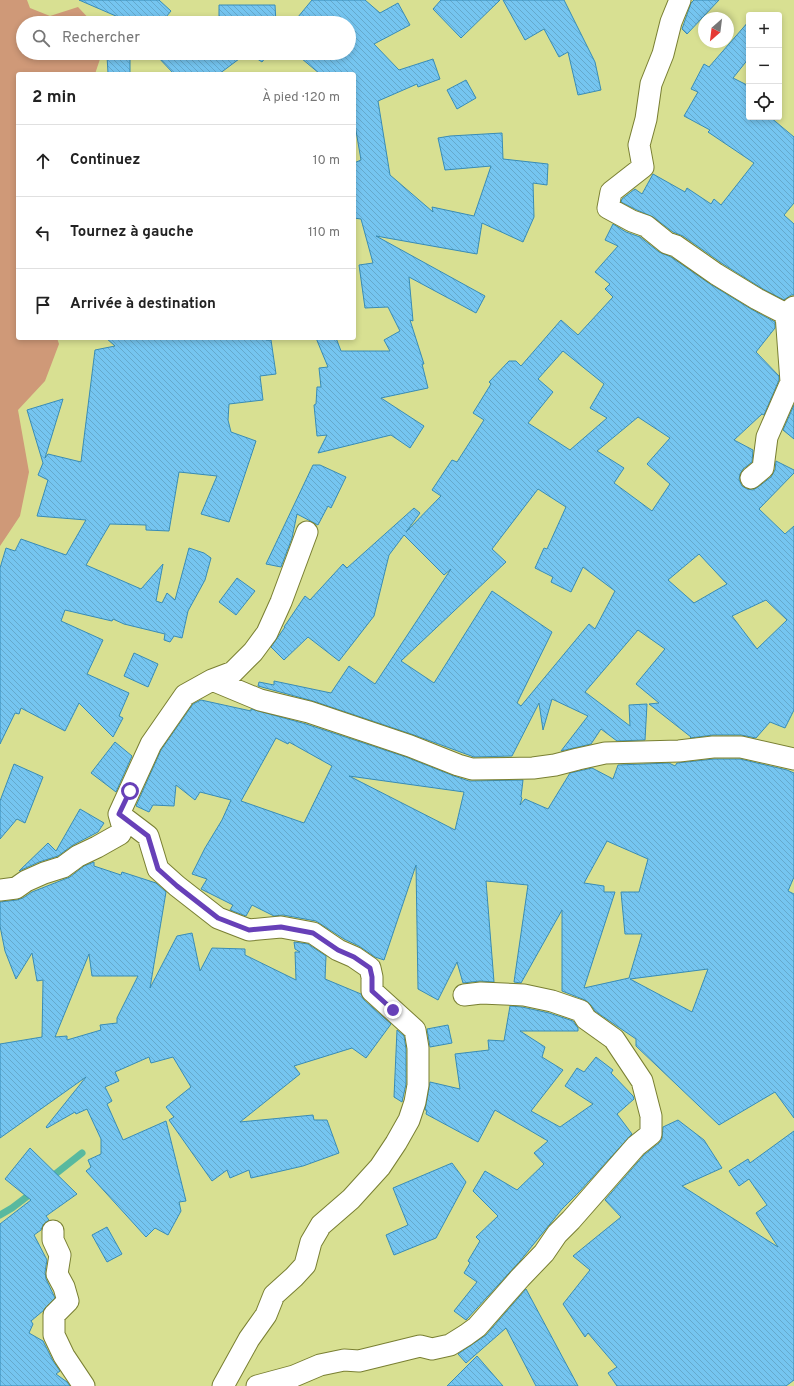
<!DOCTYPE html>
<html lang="fr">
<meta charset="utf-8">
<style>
:root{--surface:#fff;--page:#f6f6f6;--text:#222;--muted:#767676;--line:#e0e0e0}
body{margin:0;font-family:Overpass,sans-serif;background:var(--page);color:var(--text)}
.controls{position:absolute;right:12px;top:12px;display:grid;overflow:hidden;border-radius:4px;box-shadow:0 2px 6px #0003}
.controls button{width:36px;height:36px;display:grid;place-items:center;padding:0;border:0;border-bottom:1px solid var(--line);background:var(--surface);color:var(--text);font:20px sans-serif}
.compass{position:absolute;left:698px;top:12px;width:36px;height:36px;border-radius:50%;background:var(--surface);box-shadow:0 2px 6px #0003;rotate:208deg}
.stop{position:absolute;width:12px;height:12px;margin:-9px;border:3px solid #6740b8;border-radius:50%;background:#fff}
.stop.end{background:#6740b8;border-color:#fff;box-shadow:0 1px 4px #0008}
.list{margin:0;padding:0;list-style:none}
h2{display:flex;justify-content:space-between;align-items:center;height:52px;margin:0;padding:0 16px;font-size:17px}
h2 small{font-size:13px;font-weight:400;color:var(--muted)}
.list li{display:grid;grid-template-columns:26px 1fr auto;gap:12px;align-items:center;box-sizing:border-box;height:72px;padding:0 16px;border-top:1px solid var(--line)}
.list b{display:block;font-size:15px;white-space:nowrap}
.list em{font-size:13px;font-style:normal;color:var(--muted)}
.icon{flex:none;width:22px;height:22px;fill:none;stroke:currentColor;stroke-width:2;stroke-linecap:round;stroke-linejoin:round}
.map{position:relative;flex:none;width:794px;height:1386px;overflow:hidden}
.search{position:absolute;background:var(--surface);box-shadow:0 2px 6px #0003;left:16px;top:16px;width:340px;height:44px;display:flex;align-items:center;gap:10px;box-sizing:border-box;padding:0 14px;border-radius:22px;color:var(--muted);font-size:15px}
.panel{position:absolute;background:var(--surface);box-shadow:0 2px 6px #0003;left:16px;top:72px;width:340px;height:268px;border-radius:4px}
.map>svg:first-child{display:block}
.green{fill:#cf9978}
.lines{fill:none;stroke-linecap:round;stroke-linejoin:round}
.stream{stroke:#58b99f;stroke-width:7}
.building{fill:url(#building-back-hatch);stroke:#398cb5;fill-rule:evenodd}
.minor-casing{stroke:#797f32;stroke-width:23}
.minor{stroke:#fff;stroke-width:21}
.route{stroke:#6740b8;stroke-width:5}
</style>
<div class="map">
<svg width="794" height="1386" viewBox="0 0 794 1386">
<defs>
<pattern id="building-back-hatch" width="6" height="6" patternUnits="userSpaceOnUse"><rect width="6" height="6" fill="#75c5f0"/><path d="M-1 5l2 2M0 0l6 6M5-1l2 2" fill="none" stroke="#65a9cc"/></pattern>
</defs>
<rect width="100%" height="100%" fill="#d8e092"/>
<path class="green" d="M0 0H27L30 8 50 16 78 7 93 23H23V53H102L95 74H18V338H57L59 344 45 381 18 410 29 472 20 516 0 546Z"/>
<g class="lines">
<path class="stream" d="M49 1179 82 1153
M0 1215 12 1208 33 1192"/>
</g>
<path class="building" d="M79 0H159L171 11 161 23H132Z
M312 0H365L380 13 398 3 410 25 374 44 399 70 433 59 440 79 418 87 417 84 378 101 390 175 433 212 432 207 474 216 491 166 445 170 438 138 450 136 502 133 503 159 548 164 547 185 533 183 534 217 523 242 482 223 477 254 376 236 485 296 476 313 409 277 413 321 410 320 424 364H422L428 388 381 398 424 426 410 448 391 435 318 453 327 435 317 436 314 405 316 404 317 387H321L319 368 328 367 316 338H336L341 351H390L384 340 400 331 388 307 365 308 359 265 373 263 361 219 354 218V163L361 160 354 119V74H320L295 53H349V23H293Z
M441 0H500L461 38 433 9Z
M503 0H564L595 62 601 90 578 95 568 52 559 57 544 29 525 40Z
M694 0H719L687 34 682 29 691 3Z
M219 5H275L276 23H219Z
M749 21V58L733 78 749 86V117H770L794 137V203L784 215 794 224V295H791L784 300 763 289 723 264 683 236 673 232 653 217 637 210 621 202 622 199 635 189 642 194 653 174 685 192 687 188 711 204 714 199 721 205 754 163 708 132 710 130 684 116 698 92 691 89 704 64 709 67Z
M215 53H247L219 74H174L156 55Z
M248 53H269L262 62Z
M107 56H130V73H108Z
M466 80 476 98 457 109 447 90Z
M613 224 626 232 640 237 659 252 671 257 710 284 751 309 775 322V328L756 352 779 376V380L764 415 762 414 734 440 753 450 752 462 743 469 740 474 739 480 742 486 747 489 753 490 758 487 771 477 775 470 776 461 794 470V473L759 509 785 534 794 526V710L785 728 770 722 756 738 741 735H713L690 738 691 737 649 704 659 703 636 684 665 649 638 630 585 692 630 726 629 705 647 704 645 740 617 741 601 729 591 744 561 751 588 716 552 699 543 730 539 703 512 756 474 757 414 735 313 701 258 686 259 682 274 685V681L331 693 349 666 375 684 451 569 444 575 404 535 389 555 374 616 339 661 308 637 284 660 271 647 285 627H284L305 596 310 600 343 564 347 568 414 508 420 513 406 532 441 496 432 490 452 460 457 462 484 420 473 413 491 384 489 382 509 361H516L521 366 561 320 578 335 613 297 605 289 610 284 595 272 618 246 605 240ZM563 351 604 384 590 408 607 418 570 450 528 423 553 392 538 379ZM638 417 670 438 647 464 670 484 652 511 614 483 624 468 597 451ZM538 489 566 507 547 549 544 548 535 568 553 577 551 582 571 592 583 567 615 591 595 629 589 624 521 706 517 703 552 632 492 591 434 683 401 661 506 562 492 549ZM699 554 727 584 694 603 668 580ZM766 600 787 620 757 649 732 616Z
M106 338H265L266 340H271L276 374 260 376 263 400 229 404 228 420 231 432 256 441 229 522 201 514 217 476 179 472 169 531 146 530V525L110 524 86 565 141 589 163 564 156 601 162 603 167 593 175 600 189 548 204 553 211 558 205 580 188 611 182 638 174 636 170 642 164 640 165 634 124 624 113 619 112 621 65 610 61 621 103 640 87 674 129 693 119 716 123 718 113 737 79 703 65 731 21 708 19 714 15 713 0 744V568L6 548 15 551 21 539 66 555 86 520 37 516 48 480 38 475 43 463 27 410 63 399 45 458 48 454 81 462 95 350 115 346Z
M794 405V439L783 430Z
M313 465H320L346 477 331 508 328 506 318 525 297 514 292 538 281 567 266 564Z
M237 578 255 591 236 615 219 602Z
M134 653 158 664 148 687 124 676Z
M201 700 251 711V709L306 724 406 757 454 776 469 781 523 780 521 797 522 798 520 805 525 799 548 809 570 773 592 768 613 779 618 765 669 763 675 766 677 763 714 759H740L787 770 794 773V877L788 891 794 894V1118L775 1092 719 1125 636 1046V1039L595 1011 591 1005 585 1000 562 991V910L521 983 514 982 528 885 486 881 494 982 480 981 463 983 457 962 438 1000 418 989 416 865 384 960 375 957 359 946 344 939 316 921 283 915 274 916 252 905 246 916 230 910 233 905 201 889 207 879 192 874 205 848 222 820 231 800 200 792 195 800 176 785 174 806 153 805 149 812 136 806 161 750 193 704ZM276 738 288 744 289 742 332 766 304 823 241 801ZM349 776 464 792 455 830ZM607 841 648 859 639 892H621L625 934H642L629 978 584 988 615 892H604V886L584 883ZM708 969 692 1012 630 979Z
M115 742 132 756 116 792 91 773Z
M14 764 43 777 25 823 17 819 0 839V801Z
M80 809 104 823 98 832 73 845 58 856 39 862 19 871 48 843 56 851Z
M94 862V866L121 875 122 872 156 883 166 892 150 988 177 936 192 933 200 971 212 948 245 949V955L296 980 295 952H300L295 949 294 942 308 944 326 956 325 979 361 994 364 1000 391 1024 366 1058 352 1048 294 1066 300 1074 240 1122 313 1115 314 1120H327L339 1153 303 1166 251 1178 249 1170 230 1178 227 1170 212 1181 169 1120 174 1117 166 1107 191 1087 173 1057 151 1063 149 1057 115 1072 119 1081 105 1087 112 1101 107 1104 123 1140 166 1121 186 1201 179 1202 181 1211 168 1235 155 1228 146 1237 86 1171 91 1167 88 1160 101 1154V1139L87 1109 76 1114 75 1112 47 1128 46 1127 86 1077 0 1138V1044L42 1037 43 980 37 981 32 953 16 979 5 951 0 926V902L17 900 23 898 32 892 70 877 84 866ZM89 954 92 976H138L117 1018V1023L100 1025 101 1030 67 1040V1036L55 1037Z
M510 1006 522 1007 549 1013 573 1021 578 1028V1031H520L545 1047 542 1057 563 1070 531 1111 560 1127 593 1104 565 1086 577 1068 584 1072 596 1057 613 1070 611 1073 633 1096 634 1099 617 1114 632 1134 579 1192 562 1209 520 1261 466 1320 454 1311 477 1282 464 1273 470 1263 468 1261 480 1241 476 1237 498 1216 473 1191 485 1171 517 1190 544 1164 534 1153 548 1141 495 1110 478 1142 426 1114 427 1110H425L430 1082 460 1089 455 1054 489 1050 488 1040 504 1041Z
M448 1025 452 1043 430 1047 427 1029Z
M397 1030 404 1036 406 1049V1084L402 1102 394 1097Z
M678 1120 704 1140 722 1168 682 1186 778 1247 756 1213 767 1205 749 1179 739 1186 729 1171 748 1159 750 1163 794 1131V1380L786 1386H617L608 1373 617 1367 588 1333 585 1337 563 1304 590 1270 573 1256 621 1217 605 1200 644 1155 659 1143 662 1139 663 1127Z
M30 1148 77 1194 46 1216 49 1220 43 1225 41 1230 34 1235 47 1260 45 1272 46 1279 55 1298 46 1307 44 1310 31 1321 33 1324 29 1333 43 1341 53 1361 60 1371 56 1374 67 1382 70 1386H0V1224L31 1200 5 1179Z
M452 1163 466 1182 436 1238 394 1255 386 1235 408 1225 393 1188Z
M107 1227 122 1254 107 1262 92 1235Z
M526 1289 564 1360 578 1386H536L506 1328 466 1363 458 1354 486 1335Z
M477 1356 503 1386H447Z"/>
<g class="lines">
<defs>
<path id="minor" d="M680 0 671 22 663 54 651 84 646 119 639 145 643 167 611 192 608 208 632 221 646 226 667 243 676 246 716 274 757 299 786 314
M794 307 786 314 791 382 794 384
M751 478 763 468 767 437 791 382
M212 680 233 672 253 652 267 633 281 602 307 532
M119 814 148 836 158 869 177 886 218 918 249 930 281 927 313 933 338 950 354 957 370 968 372 977V991L415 1030 418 1048V1085L415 1102 409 1120 396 1143 380 1167 351 1199 321 1225 311 1242 305 1265 294 1277 274 1295 266 1315 249 1339 223 1386
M0 890 16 888 26 881 44 873 63 867 78 856 97 847 120 834 123 828 119 814 151 744 185 695 212 680 260 700 309 712 410 746 458 765 472 769 533 768 555 765 578 759 605 753 679 751 713 747H741L794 759
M53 1231V1240L60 1255 57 1274 64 1287 68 1301 54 1315V1335L64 1356 84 1386
M257 1386 294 1376 320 1365 344 1360 359 1361 420 1346 432 1349 450 1345 466 1335 477 1327 520 1278 544 1253 557 1234 571 1220 636 1146 651 1134V1116L642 1081 614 1039 586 1019 581 1011 552 1001 524 995 481 993 464 995"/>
</defs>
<use href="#minor" class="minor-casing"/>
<use href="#minor" class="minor"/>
</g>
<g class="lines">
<path class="route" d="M130 791 119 814 148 836 158 869 177 886 218 918 249 930 281 927 313 933 338 950 354 957 370 968 372 977V991L393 1010"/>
</g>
</svg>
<div class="controls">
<button>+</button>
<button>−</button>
<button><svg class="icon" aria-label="locate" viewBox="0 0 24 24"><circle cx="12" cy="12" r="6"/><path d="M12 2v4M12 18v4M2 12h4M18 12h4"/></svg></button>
</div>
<svg class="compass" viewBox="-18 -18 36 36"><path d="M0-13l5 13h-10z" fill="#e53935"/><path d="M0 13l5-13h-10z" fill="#767676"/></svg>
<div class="stop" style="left:130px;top:791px"></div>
<div class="stop end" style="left:393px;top:1010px"></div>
<div class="search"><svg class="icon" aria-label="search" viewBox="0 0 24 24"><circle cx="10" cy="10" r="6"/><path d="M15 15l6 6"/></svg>Rechercher</div>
<section class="panel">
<h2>2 min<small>À pied · 120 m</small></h2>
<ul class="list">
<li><svg class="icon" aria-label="ahead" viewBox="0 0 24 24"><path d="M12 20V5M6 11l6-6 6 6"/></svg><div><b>Continuez</b></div><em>10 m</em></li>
<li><svg class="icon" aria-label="left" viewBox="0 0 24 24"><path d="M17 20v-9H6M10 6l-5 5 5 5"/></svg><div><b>Tournez à gauche</b></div><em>110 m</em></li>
<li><svg class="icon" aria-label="arrive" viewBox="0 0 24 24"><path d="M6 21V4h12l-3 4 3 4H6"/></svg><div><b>Arrivée à destination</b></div></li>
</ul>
</section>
</div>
